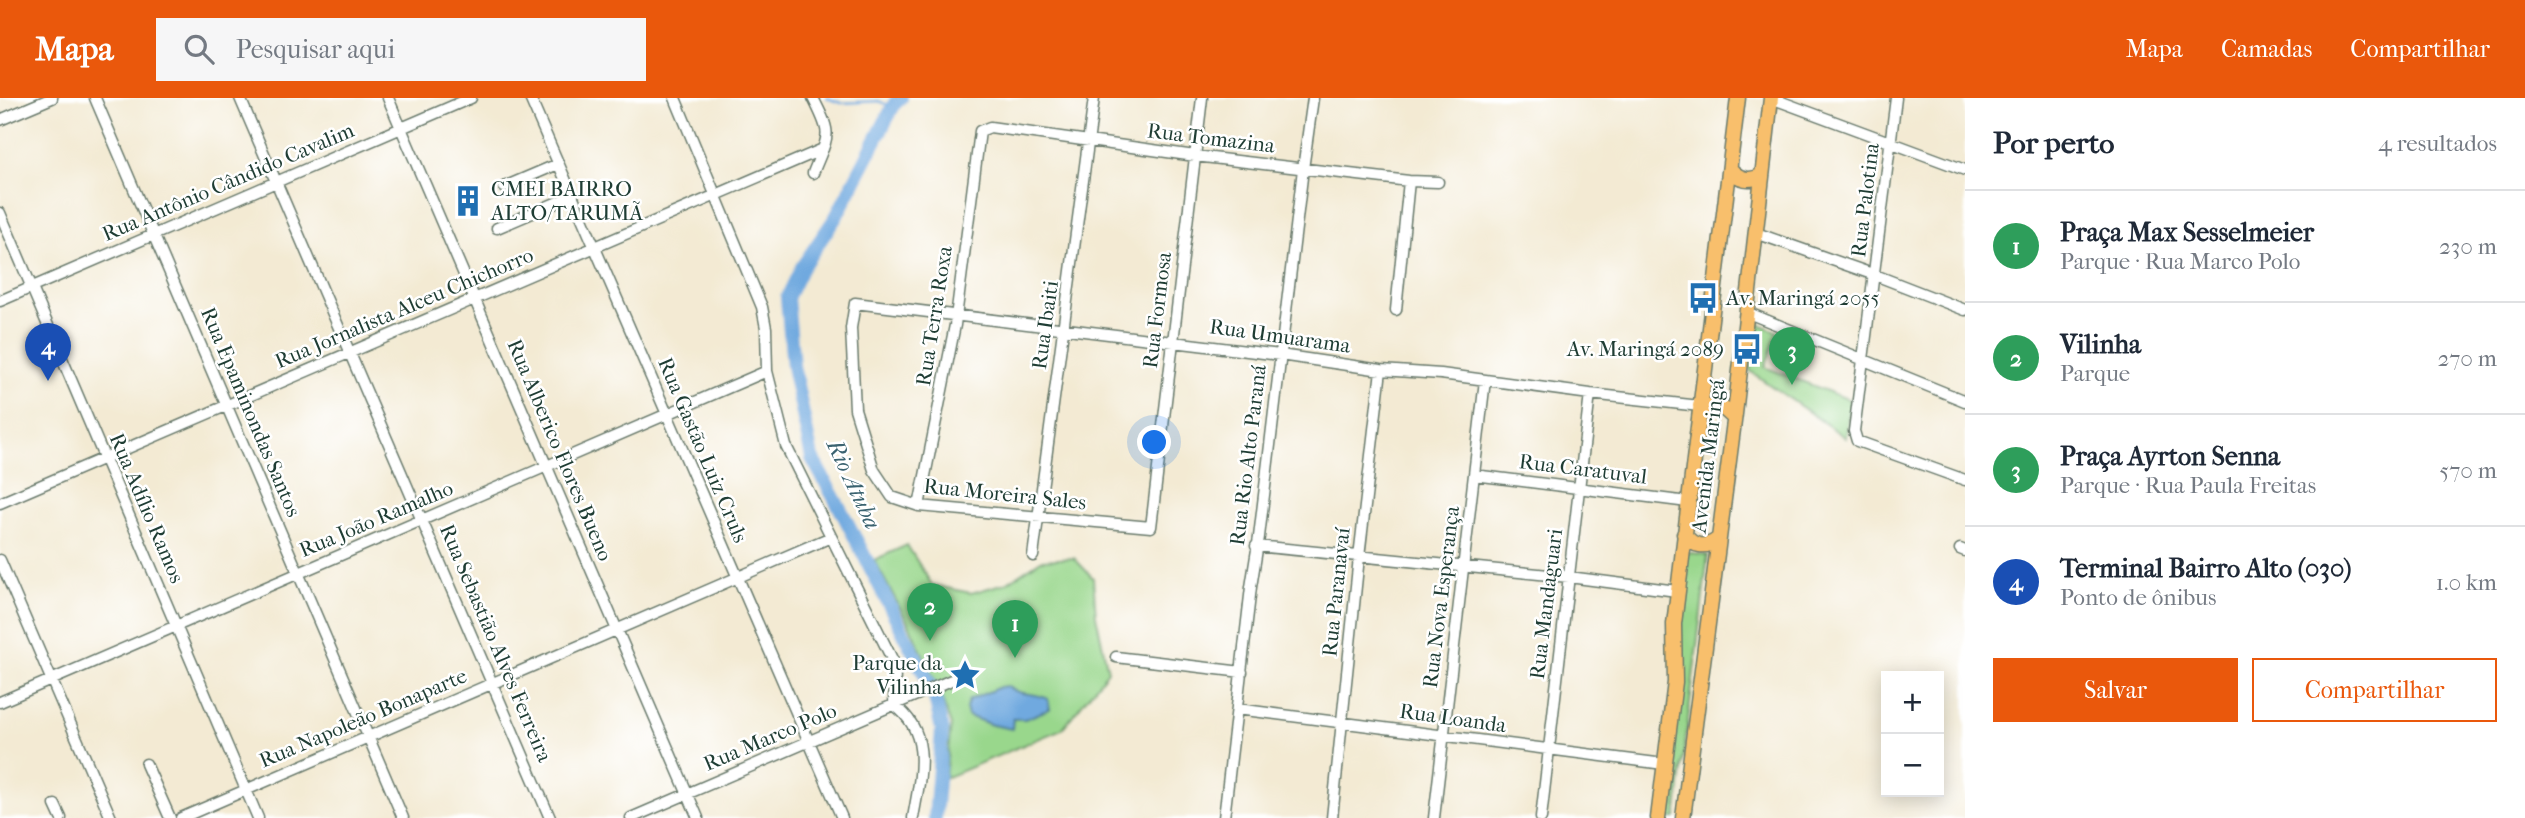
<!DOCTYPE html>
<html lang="pt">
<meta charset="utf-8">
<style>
:root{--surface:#fff;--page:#f6f6f7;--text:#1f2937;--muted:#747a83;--line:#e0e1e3;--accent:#ea580c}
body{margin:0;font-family:"IM FELL French Canon",serif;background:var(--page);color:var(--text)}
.controls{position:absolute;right:21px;bottom:21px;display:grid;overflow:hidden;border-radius:0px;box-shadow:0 4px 18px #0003}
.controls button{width:63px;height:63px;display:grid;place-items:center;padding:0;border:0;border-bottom:2px solid var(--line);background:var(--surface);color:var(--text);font:35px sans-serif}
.you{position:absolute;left:1155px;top:345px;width:24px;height:24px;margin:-18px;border:5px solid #fff;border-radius:50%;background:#1a73e8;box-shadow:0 0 0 10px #1a73e833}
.badge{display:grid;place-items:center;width:46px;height:46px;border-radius:50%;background:var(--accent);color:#fff;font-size:23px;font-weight:700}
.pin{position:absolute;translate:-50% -58px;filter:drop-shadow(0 2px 4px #0008)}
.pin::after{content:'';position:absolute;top:37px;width:24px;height:21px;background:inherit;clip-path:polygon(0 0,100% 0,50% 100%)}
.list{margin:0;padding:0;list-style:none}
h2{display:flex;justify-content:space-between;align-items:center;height:91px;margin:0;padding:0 28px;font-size:30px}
h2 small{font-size:23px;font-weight:400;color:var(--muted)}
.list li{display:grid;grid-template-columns:46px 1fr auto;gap:21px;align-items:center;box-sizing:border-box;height:112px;padding:0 28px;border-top:2px solid var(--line)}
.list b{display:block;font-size:26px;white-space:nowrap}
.list p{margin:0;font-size:23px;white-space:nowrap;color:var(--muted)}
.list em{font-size:23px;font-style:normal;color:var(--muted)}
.actions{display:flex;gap:14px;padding:21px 28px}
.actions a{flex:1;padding:16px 0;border:2px solid var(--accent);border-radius:0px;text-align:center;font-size:24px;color:var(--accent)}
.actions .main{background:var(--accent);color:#fff}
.icon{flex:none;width:38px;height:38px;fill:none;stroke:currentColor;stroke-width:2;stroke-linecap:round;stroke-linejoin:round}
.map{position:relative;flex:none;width:1965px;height:720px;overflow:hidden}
header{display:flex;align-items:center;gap:42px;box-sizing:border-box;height:98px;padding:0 35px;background:var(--accent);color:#fff}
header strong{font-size:33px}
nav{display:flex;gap:38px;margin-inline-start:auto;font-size:24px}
.search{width:490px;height:63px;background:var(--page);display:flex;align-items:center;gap:18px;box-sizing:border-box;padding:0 24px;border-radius:0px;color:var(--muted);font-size:26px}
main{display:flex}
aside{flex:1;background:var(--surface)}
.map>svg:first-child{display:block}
.green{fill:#99d78c;stroke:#5c8a60;stroke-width:2}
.water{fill:#6fa9df;stroke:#47738a;stroke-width:2}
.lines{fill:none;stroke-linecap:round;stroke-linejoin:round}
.stream{stroke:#6fa9df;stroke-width:2.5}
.river{stroke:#6fa9df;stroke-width:14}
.minor-casing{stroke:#697a6c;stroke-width:13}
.major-casing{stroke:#697a6c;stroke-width:17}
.minor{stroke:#fff;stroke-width:10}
.major{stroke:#f8bf6c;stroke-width:14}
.labels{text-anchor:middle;stroke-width:5;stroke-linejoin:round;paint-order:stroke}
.street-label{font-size:21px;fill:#1f3d34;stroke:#fff}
.poi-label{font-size:21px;fill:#1f3d34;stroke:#fff;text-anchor:start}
.water-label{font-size:23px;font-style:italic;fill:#3b6370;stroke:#fff}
</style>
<header>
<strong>Mapa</strong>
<div class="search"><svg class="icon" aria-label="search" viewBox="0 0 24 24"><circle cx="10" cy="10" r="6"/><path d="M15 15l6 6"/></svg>Pesquisar aqui</div>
<nav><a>Mapa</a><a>Camadas</a><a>Compartilhar</a></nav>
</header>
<main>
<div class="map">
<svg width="1965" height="720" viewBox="0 0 1965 720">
<rect width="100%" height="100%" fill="#fff"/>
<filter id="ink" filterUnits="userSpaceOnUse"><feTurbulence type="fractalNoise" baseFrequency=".0143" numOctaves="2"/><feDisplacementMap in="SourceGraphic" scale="14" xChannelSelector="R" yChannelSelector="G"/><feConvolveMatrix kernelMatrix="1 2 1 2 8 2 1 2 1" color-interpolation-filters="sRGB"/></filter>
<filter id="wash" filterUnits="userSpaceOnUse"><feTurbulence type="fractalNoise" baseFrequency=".00686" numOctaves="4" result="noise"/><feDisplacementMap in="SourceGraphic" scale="28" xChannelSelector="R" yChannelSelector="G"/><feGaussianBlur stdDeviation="1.57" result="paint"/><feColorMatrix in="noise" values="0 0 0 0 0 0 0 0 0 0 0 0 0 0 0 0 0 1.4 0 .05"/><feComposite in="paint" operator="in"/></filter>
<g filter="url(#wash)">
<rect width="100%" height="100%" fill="#f3ead3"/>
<path class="green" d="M1757 225 1778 234 1765 269 1850 302 1846 340 1750 273 1752 249 1750 228Z
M907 447 932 487 971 495 1006 485 1041 462 1074 460 1093 480 1096 517 1108 573 1062 631 945 680 951 627 936 585 909 526 874 462Z
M1686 454 1708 457 1676 720H1663Z"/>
<path class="water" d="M1007 588C1018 598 1035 594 1048 601L1050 611 1025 621H1013L1012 631 992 627 968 618 966 610 969 602 1000 589Z"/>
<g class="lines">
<path class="stream" d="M827 0 841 5 879 3 893 10"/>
<path class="river" d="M901 0 895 5 836 119 802 169 787 200 793 268 812 360 842 414 934 595 942 632 935 720"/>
</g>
</g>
<g filter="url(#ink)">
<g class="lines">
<defs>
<path id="minor" d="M95 0 403 720
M240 0 550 720
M388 0 698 720
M530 0 842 720
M675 0 762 209 766 230 767 273 786 348 893 563 895 574 894 607C933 635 920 679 913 720
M1202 0 1151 429 919 408 892 399 874 372 855 311 851 230 855 205 1280 257 1381 272 1441 276 1590 296 1700 308
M1771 0 1965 72
M1896 0 1854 333 1857 343 1965 382
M0 22 52 0
M813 75C829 35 833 39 813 0
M504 89 558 66
M0 115 258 720
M497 130 572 98
M1756 135 1875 177 1965 212
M0 203 471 0
M1396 212 1409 83
M1746 214 1965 303
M1474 377 1688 404
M0 405 823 51
M919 408 955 227 980 33 990 29 1195 58 1409 83 1438 84
M1256 448 1569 479 1677 493
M1960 451 1965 453
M1033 458 1094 0
M0 462 111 720
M1116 559 1242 574
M0 604 767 273
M1237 611 1664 666
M146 666 170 720
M55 707 61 720
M181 720 831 439
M631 720 963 577
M1224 720 1251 489 1259 439 1303 71 1313 0
M1332 720 1359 459 1381 272
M1434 720 1485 282
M1541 720 1590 296"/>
<path id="major" d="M1730 71C1739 82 1750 84 1762 77
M1700 308 1724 311 1734 320
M1684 436C1693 449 1706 451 1718 441
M1658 720 1675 584 1674 526 1738 0
M1683 720 1735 316 1771 0"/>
</defs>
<use href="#minor" class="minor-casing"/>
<use href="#major" class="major-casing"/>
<use href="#minor" class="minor"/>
<use href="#major" class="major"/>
</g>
</g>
<defs>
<symbol id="building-bare" viewBox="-9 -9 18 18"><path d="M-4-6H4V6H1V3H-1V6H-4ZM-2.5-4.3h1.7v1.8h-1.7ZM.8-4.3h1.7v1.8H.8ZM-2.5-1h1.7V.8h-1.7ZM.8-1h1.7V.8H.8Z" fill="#1f6fb2" stroke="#fff" stroke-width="2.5" paint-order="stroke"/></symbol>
<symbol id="bus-bare" viewBox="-9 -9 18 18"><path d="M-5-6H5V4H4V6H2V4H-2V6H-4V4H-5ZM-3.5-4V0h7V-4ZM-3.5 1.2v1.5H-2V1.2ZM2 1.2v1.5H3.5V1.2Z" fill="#1f6fb2" stroke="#fff" stroke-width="2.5" paint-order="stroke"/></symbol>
<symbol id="sight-bare" viewBox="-9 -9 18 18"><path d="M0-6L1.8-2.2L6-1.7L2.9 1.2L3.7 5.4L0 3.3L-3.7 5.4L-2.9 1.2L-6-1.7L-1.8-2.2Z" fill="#1f6fb2" stroke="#fff" stroke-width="2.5" paint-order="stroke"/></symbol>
</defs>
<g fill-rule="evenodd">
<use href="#building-bare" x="446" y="81" width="44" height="44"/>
<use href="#bus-bare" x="1681" y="178" width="44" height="44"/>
<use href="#bus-bare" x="1725" y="229" width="44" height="44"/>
<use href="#sight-bare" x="943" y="555" width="44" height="44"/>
</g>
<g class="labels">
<g class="street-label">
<text transform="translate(1211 40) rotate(7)" y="7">Rua Tomazina</text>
<text transform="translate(228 84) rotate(-23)" y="7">Rua Antônio Cândido Cavalim</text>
<text transform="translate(1865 102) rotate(-83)" y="7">Rua Palotina</text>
<text transform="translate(404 210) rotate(-23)" y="7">Rua Jornalista Alceu Chichorro</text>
<text transform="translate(1157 212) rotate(-83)" y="7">Rua Formosa</text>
<text transform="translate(934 218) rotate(-81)" y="7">Rua Terra Roxa</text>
<text transform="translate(1045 227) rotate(-82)" y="7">Rua Ibaiti</text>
<text transform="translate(1280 238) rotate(8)" y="7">Rua Umuarama</text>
<text transform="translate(251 314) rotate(67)" y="7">Rua Epaminondas Santos</text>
<text transform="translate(560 352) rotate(67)" y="7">Rua Alberico Flores Bueno</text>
<text transform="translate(703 352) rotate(67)" y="7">Rua Gastão Luiz Cruls</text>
<text transform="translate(1248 357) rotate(-83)" y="7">Rua Rio Alto Paraná</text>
<text transform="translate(1708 358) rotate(-83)" y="7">Avenida Maringá</text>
<text transform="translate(1583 371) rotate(7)" y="7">Rua Caratuval</text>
<text transform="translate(1005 396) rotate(6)" y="7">Rua Moreira Sales</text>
<text transform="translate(147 410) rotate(67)" y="7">Rua Adílio Ramos</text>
<text transform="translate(376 421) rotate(-23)" y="7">Rua João Ramalho</text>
<text transform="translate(1336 494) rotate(-84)" y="7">Rua Paranavaí</text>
<text transform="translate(1441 499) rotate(-83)" y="7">Rua Nova Esperança</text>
<text transform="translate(1546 506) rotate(-83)" y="7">Rua Mandaguari</text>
<text transform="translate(496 545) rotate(67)" y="7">Rua Sebastião Alves Ferreira</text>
<text transform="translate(363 620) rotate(-23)" y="7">Rua Napoleão Bonaparte</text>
<text transform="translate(1453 620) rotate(8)" y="7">Rua Loanda</text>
<text transform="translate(770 639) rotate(-23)" y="7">Rua Marco Polo</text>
</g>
<g class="poi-label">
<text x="491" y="98">CMEI BAIRRO<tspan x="491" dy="24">ALTO/TARUMÃ</tspan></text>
<text x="1726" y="207">Av. Maringá 2055</text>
<text x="1724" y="258" text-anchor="end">Av. Maringá 2089</text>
<text x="942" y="572" text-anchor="end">Parque da<tspan x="942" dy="24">Vilinha</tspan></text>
</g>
<g class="water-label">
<text transform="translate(854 386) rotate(65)" y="8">Rio Atuba</text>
</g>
</g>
</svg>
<div class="controls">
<button>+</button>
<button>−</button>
</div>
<div class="you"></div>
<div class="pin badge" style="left:1015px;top:560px;background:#2e9e5b">1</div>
<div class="pin badge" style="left:930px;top:543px;background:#2e9e5b">2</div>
<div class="pin badge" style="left:1792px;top:287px;background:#2e9e5b">3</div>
<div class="pin badge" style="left:48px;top:283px;background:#1a4fb4">4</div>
</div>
<aside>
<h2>Por perto<small>4 resultados</small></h2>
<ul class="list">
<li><span class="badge" style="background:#2e9e5b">1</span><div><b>Praça Max Sesselmeier</b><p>Parque · Rua Marco Polo</p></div><em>230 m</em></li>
<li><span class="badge" style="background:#2e9e5b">2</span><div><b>Vilinha</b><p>Parque</p></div><em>270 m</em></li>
<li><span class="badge" style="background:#2e9e5b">3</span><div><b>Praça Ayrton Senna</b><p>Parque · Rua Paula Freitas</p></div><em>570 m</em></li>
<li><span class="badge" style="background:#1a4fb4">4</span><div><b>Terminal Bairro Alto (030)</b><p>Ponto de ônibus</p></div><em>1.0 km</em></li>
</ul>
<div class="actions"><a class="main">Salvar</a><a>Compartilhar</a></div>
</aside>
</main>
